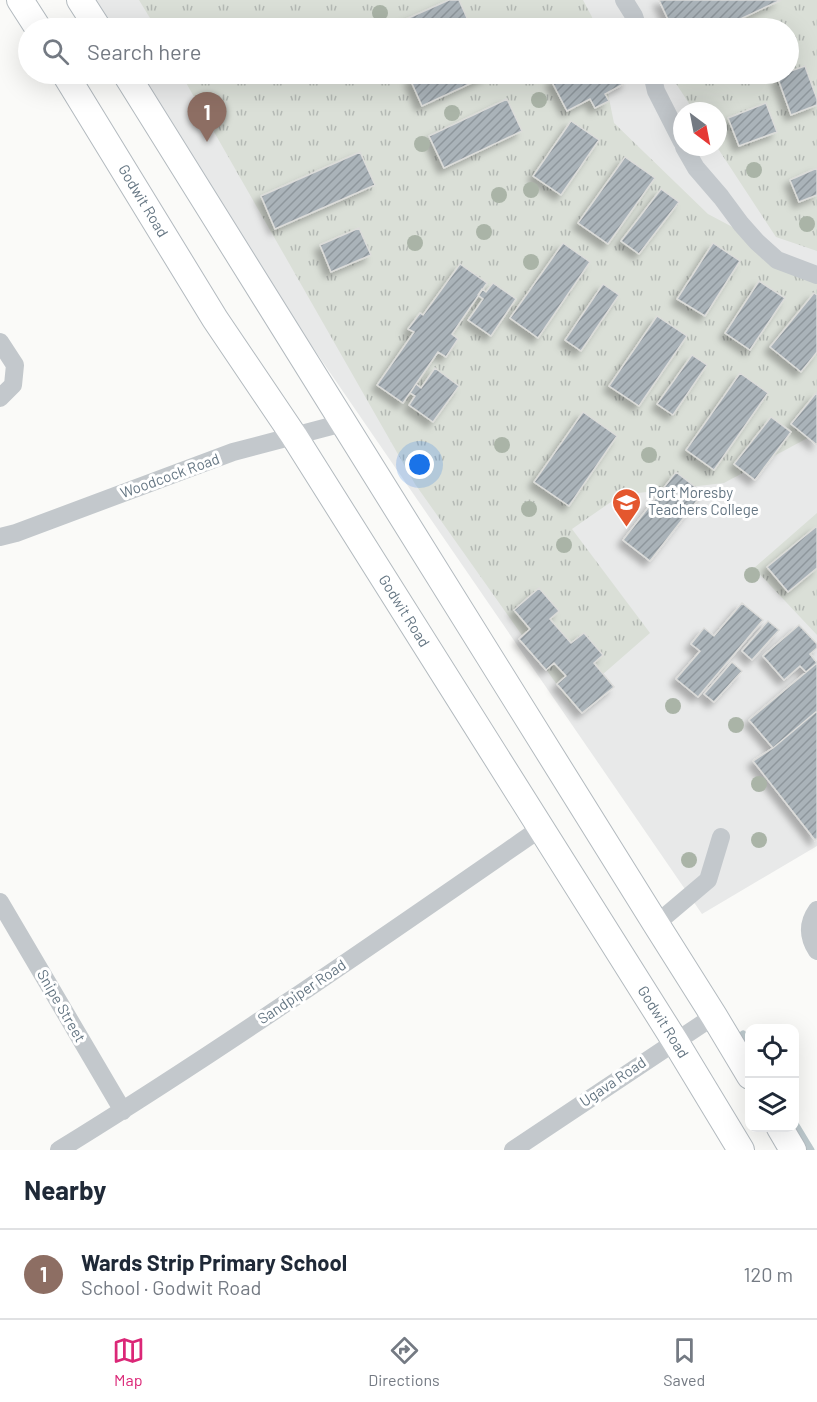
<!DOCTYPE html>
<meta charset="utf-8">
<style>
:root{--surface:#fff;--page:#f2f2f3;--text:#1f2937;--muted:#747a83;--line:#e0e1e3;--accent:#db2777}
body{margin:0;font-family:Barlow,sans-serif;background:var(--page);color:var(--text)}
.controls{position:absolute;right:18px;bottom:18px;display:grid;overflow:hidden;border-radius:12px;box-shadow:0 6px 24px #0002}
.controls button{width:54px;height:54px;display:grid;place-items:center;padding:0;border:0;border-bottom:2px solid var(--line);background:var(--surface);color:var(--text);font:30px sans-serif}
.compass{position:absolute;left:673px;top:102px;width:54px;height:54px;border-radius:50%;background:var(--surface);box-shadow:0 6px 24px #0002;rotate:148deg}
.you{position:absolute;left:420px;top:465px;width:21px;height:21px;margin:-15px;border:4px solid #fff;border-radius:50%;background:#1a73e8;box-shadow:0 0 0 9px #1a73e833}
.badge{display:grid;place-items:center;width:39px;height:39px;border-radius:50%;background:var(--accent);color:#fff;font-size:20px;font-weight:700}
.pin{position:absolute;translate:-50% -50px;filter:drop-shadow(0 2px 3px #0008)}
.pin::after{content:'';position:absolute;top:32px;width:21px;height:18px;background:inherit;clip-path:polygon(0 0,100% 0,50% 100%)}
.list{margin:0;padding:0;list-style:none}
h2{display:flex;justify-content:space-between;align-items:center;height:78px;margin:0;padding:0 24px;font-size:26px}
h2 small{font-size:20px;font-weight:400;color:var(--muted)}
.list li{display:grid;grid-template-columns:39px 1fr auto;gap:18px;align-items:center;box-sizing:border-box;height:90px;padding:0 24px;border-top:2px solid var(--line)}
.list b{display:block;font-size:22px;white-space:nowrap}
.list p{margin:0;font-size:20px;white-space:nowrap;color:var(--muted)}
.list em{font-size:20px;font-style:normal;color:var(--muted)}
.icon{flex:none;width:33px;height:33px;fill:none;stroke:currentColor;stroke-width:2;stroke-linecap:round;stroke-linejoin:round}
.map{position:relative;flex:none;width:817px;height:1150px;overflow:hidden}
.search{position:absolute;background:var(--surface);box-shadow:0 6px 24px #0002;left:18px;right:18px;top:18px;height:66px;display:flex;align-items:center;gap:15px;box-sizing:border-box;padding:0 21px;border-radius:33px;color:var(--muted);font-size:22px}
.sheet{height:168px;background:var(--surface)}
nav{display:flex;justify-content:space-around;align-items:center;box-sizing:border-box;height:84px;border-top:2px solid var(--line);background:var(--surface);font-size:16px;color:var(--muted)}
nav a{display:grid;justify-items:center;gap:3px}
nav .on{color:var(--accent)}
.map>svg:first-child{display:block}
.built{fill:#e8e9e9;fill-rule:evenodd}
.grass{fill:url(#grass-tufts)}
.lines{fill:none;stroke-linecap:round;stroke-linejoin:round}
.stream{stroke:#bbc7cb;stroke-width:7}
.building{fill:url(#building-hatch);stroke:#dcdcda;stroke-width:1.5;filter:url(#shadow)}
.secondary-casing{stroke:#b3babf;stroke-width:28}
.street{stroke:#c3c8cc;stroke-width:18}
.secondary{stroke:#fff;stroke-width:26}
.tree{fill:#aab4a7}
.labels{text-anchor:middle;stroke-width:6;stroke-linejoin:round;paint-order:stroke}
.street-label{font-size:15px;fill:#657683;stroke:#fff}
.poi-label{font-size:15px;fill:#657683;stroke:#fff;text-anchor:start}
</style>
<div class="map">
<svg width="817" height="1150" viewBox="0 0 817 1150">
<defs>
<pattern id="grass-tufts" width="24" height="20" patternUnits="userSpaceOnUse" patternTransform="scale(1.5)"><rect width="24" height="20" fill="#dadfd7"/><path d="M3 7l-1-3M5 7V3M7 7l1-3M15 17l-1-3M17 17v-4M19 17l1-3" fill="none" stroke="#b4b9b4"/></pattern>
<pattern id="building-hatch" width="6" height="6" patternUnits="userSpaceOnUse" patternTransform="scale(1.5)"><rect width="6" height="6" fill="#aab3b9"/><path d="M-1 1l2-2M0 6l6-6M5 7l2-2" fill="none" stroke="#8e969c"/></pattern>
<filter id="shadow"><feDropShadow dx="-5.5" dy="5.5" stdDeviation="3" flood-color="#0004"/></filter>
</defs>
<rect width="100%" height="100%" fill="#fafaf8"/>
<path class="built" d="M93 0H817V846L702 914 219 211 137 74H788V28H110ZM682 111H718V147H682Z"/>
<path class="grass" d="M139 0H583L592 17 595 28H156Z
M706 0H817V251L776 237 717 147 718 111H694L673 79 675 74H788V28H694Z
M181 74H604L614 123 708 214 817 272V433L724 483 621 495 572 529 650 633 570 703 415 484Z
M817 513V635L754 568Z"/>
<g class="lines">
<path class="stream" d="M743 1034 750 1045
M794 1122 811 1150"/>
</g>
<path class="building" d="M449 0H459L471 27 468 28H386Z
M659 0H781L721 28H672Z
M805 66 817 99V105L791 115 777 76 788 74V72Z
M421 74H491L422 106 410 79Z
M563 74H622L627 82 605 94 609 101 595 108 590 99 567 111 551 80Z
M507 99 522 131 444 168 429 136Z
M766 103 777 132 739 146 728 118Z
M571 121 599 140 561 195 533 176Z
M360 152 375 185 275 229 261 196Z
M625 157 655 178 608 244 578 223Z
M817 168V195L799 202 790 180Z
M661 189 679 202 639 254 621 241Z
M359 228 371 255 331 272 320 245Z
M563 243 590 262 538 338 510 318Z
M713 243 740 261 705 316 677 299Z
M460 264 487 283 452 334 458 339 446 357 438 352 403 403 377 385 414 332 408 329 420 313 423 315Z
M759 281 785 298 750 350 725 333Z
M493 283 516 299 491 336 468 320 483 299 478 295 482 289 486 292Z
M603 284 619 295 581 351 565 340Z
M814 293 817 295V352L801 372 770 347Z
M657 316 687 336 639 406 609 386Z
M692 355 707 365 673 415 657 404Z
M435 368 459 386 433 422 409 405 415 396 410 393 416 384 421 388Z
M740 373 768 393 714 470 686 450Z
M817 392V445L791 424Z
M583 412 617 436 569 506 534 482Z
M771 417 791 432 755 480 734 464Z
M676 472 703 493 650 561 623 540Z
M817 526V568L788 592 767 567Z
M539 588 559 611 550 619 571 643 584 633 603 655 594 663 614 687 582 713 557 684 566 676 554 663 546 670 519 639 530 629 514 610Z
M742 603 763 620 698 697 676 679 700 651 691 644 704 628 714 636Z
M768 621 779 630 752 660 742 651Z
M799 625 817 644V648L810 654 817 663 806 672 800 666 784 680 763 656Z
M732 662 742 671 714 702 704 694Z
M817 663V711L773 748 749 720Z
M817 711V838L815 840 753 761 773 748Z"/>
<g class="lines">
<defs>
<path id="secondary" d="M20 0 38 28
M80 0 98 28
M65 74 215 319 294 436 675 1041 741 1150
M126 74 656 924 714 1016 750 1076
M780 1128 793 1150"/>
</defs>
<use href="#secondary" class="secondary-casing"/>
<path class="street" d="M624 0 634 16 638 28
M652 74 656 91 682 142
M684 147 696 168 721 197 741 224 757 242 777 260 817 275
M0 342 15 365 13 385 0 398
M0 537 16 533 233 452 343 423
M0 902 123 1111
M817 910C807 924 808 937 817 951
M656 924 708 880 721 837
M59 1150C223 1049 382 938 541 828
M513 1150 714 1016"/>
<use href="#secondary" class="secondary"/>
</g>
<g class="tree">
<circle cx="380" cy="13" r="8"/>
<circle cx="539" cy="100" r="8"/>
<circle cx="452" cy="113" r="8"/>
<circle cx="422" cy="144" r="8"/>
<circle cx="754" cy="170" r="8"/>
<circle cx="531" cy="190" r="8"/>
<circle cx="499" cy="195" r="8"/>
<circle cx="807" cy="224" r="8"/>
<circle cx="484" cy="232" r="8"/>
<circle cx="415" cy="243" r="8"/>
<circle cx="531" cy="262" r="8"/>
<circle cx="502" cy="445" r="8"/>
<circle cx="649" cy="455" r="8"/>
<circle cx="529" cy="509" r="8"/>
<circle cx="564" cy="545" r="8"/>
<circle cx="752" cy="575" r="8"/>
<circle cx="673" cy="706" r="8"/>
<circle cx="736" cy="725" r="8"/>
<circle cx="759" cy="784" r="8"/>
<circle cx="759" cy="840" r="8"/>
<circle cx="689" cy="860" r="8"/>
</g>
<defs>
<symbol id="school-pin" viewBox="-11 -11 22 30"><path d="M0 17L-7.5 6A9.5 9.5 0 1 1 7.5 6Z" fill="#e4572e" stroke="#fff"/><path d="M0-5L7-2L0 1L-7-2ZM-4 1L0 2.5L4 1V4Q0 6-4 4Z" fill="#fff"/></symbol>
</defs>
<g fill-rule="evenodd">
<use href="#school-pin" x="610" y="486" width="33" height="45"/>
</g>
<g class="labels">
<g class="street-label">
<text transform="translate(143 201) rotate(59)" y="5">Godwit Road</text>
<text transform="translate(170 476) rotate(-20)" y="5">Woodcock Road</text>
<text transform="translate(404 611) rotate(58)" y="5">Godwit Road</text>
<text transform="translate(302 992) rotate(-34)" y="5">Sandpiper Road</text>
<text transform="translate(61 1006) rotate(60)" y="5">Snipe Street</text>
<text transform="translate(663 1022) rotate(58)" y="5">Godwit Road</text>
<text transform="translate(613 1082) rotate(-34)" y="5">Ugava Road</text>
</g>
<g class="poi-label">
<text x="648" y="498">Port Moresby<tspan x="648" dy="17">Teachers College</tspan></text>
</g>
</g>
</svg>
<div class="controls">
<button><svg class="icon" aria-label="locate" viewBox="0 0 24 24"><circle cx="12" cy="12" r="6"/><path d="M12 2v4M12 18v4M2 12h4M18 12h4"/></svg></button>
<button><svg class="icon" aria-label="layers" viewBox="0 0 24 24"><path d="M12 4l9 5-9 5-9-5zM3 14l9 5 9-5"/></svg></button>
</div>
<svg class="compass" viewBox="-18 -18 36 36"><path d="M0-13l5 13h-10z" fill="#e53935"/><path d="M0 13l5-13h-10z" fill="#747a83"/></svg>
<div class="you"></div>
<div class="pin badge" style="left:207px;top:142px;background:#8d6e63">1</div>
<div class="search"><svg class="icon" aria-label="search" viewBox="0 0 24 24"><circle cx="10" cy="10" r="6"/><path d="M15 15l6 6"/></svg>Search here</div>
</div>
<section class="sheet">
<h2>Nearby<small></small></h2>
<ul class="list">
<li><span class="badge" style="background:#8d6e63">1</span><div><b>Wards Strip Primary School</b><p>School · Godwit Road</p></div><em>120 m</em></li>
</ul>
</section>
<nav>
<a class="on"><svg class="icon" aria-label="map" viewBox="0 0 24 24"><path d="M3 6l6-2 6 2 6-2v14l-6 2-6-2-6 2zM9 4v14M15 6v14"/></svg>Map</a>
<a><svg class="icon" aria-label="directions" viewBox="0 0 24 24"><path d="M12 3l9 9-9 9-9-9zM9 14v-3h6M13 9l2 2-2 2"/></svg>Directions</a>
<a><svg class="icon" aria-label="saved" viewBox="0 0 24 24"><path d="M7 4h10v16l-5-4-5 4z"/></svg>Saved</a>
</nav>
